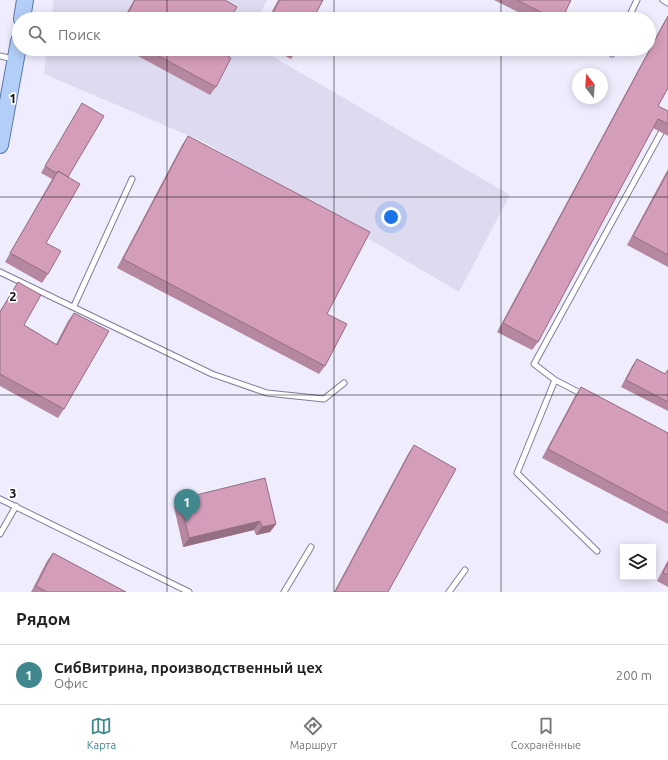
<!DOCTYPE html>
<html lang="ru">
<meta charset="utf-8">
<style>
:root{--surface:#fff;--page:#f6f6f6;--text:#222;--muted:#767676;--line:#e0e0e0;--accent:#40878e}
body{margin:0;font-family:Ubuntu,sans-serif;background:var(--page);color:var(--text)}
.controls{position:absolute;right:12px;bottom:12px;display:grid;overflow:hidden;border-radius:0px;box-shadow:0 2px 10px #0003}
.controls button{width:36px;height:36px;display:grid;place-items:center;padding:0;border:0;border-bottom:1px solid var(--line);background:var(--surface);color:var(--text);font:20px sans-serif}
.compass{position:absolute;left:572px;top:68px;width:36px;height:36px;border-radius:50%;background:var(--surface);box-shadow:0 2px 10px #0003;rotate:343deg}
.you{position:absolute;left:391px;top:217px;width:14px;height:14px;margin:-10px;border:3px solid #fff;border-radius:50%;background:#1a73e8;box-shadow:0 0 0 6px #1a73e833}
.badge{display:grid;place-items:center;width:26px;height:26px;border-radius:50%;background:var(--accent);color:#fff;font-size:13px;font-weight:700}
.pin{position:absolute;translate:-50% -33px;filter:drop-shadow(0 1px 2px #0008)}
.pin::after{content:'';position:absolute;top:21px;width:14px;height:12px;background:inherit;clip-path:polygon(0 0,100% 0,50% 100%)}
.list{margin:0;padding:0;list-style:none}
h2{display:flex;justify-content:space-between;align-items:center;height:52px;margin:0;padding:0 16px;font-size:17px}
h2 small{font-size:13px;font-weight:400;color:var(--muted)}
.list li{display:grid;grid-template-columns:26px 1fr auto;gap:12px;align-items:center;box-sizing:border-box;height:60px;padding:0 16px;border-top:1px solid var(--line)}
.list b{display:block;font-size:15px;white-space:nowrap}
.list p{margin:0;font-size:13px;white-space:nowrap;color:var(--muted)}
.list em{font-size:13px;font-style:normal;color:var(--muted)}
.icon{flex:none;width:22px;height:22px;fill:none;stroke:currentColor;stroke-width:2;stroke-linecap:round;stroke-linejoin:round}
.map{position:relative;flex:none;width:668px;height:592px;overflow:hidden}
.search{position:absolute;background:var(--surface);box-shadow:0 2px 10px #0003;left:12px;right:12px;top:12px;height:44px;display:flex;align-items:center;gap:10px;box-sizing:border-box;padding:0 14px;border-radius:22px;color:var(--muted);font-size:15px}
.sheet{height:112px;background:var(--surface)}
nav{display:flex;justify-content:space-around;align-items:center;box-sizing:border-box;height:56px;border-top:1px solid var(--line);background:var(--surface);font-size:11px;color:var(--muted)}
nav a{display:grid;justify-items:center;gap:2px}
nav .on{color:var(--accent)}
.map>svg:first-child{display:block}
.built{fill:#dedbf1}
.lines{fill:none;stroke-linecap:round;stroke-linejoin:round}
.service-casing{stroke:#827d98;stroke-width:7}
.primary-casing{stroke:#5976a6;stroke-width:18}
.service{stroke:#fff;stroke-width:5}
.primary{stroke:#b3cef7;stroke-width:16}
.wall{fill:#b687a0}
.shaded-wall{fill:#946e82}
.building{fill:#d49dba;stroke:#946e82}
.grid{fill:none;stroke:#100e18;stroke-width:1;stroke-opacity:0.55}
.grid-label{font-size:13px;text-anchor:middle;font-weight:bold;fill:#100e18;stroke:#fff;stroke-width:3.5;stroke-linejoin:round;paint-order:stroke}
</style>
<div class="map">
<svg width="668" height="592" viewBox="0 0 668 592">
<rect width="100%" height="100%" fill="#eeecfd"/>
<path class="built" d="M54 0H267L257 19H51Z
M47 49H260L510 195 459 292 206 143 44 74Z"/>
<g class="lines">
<defs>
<path id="service" d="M663 0 668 3
M628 19 637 0
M612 54 615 49
M0 56 13 59
M0 272 212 374 267 393 324 399 344 383
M74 306 132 179
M555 380 582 394
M0 499 189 592
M0 534 16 506
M597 551 517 473 555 380 534 364 668 120
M284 592 311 547
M449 592 465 570"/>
<path id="primary" d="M22 19 25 0
M0 145 19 41"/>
</defs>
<use href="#service" class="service-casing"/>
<use href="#primary" class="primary-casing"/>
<use href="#service" class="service"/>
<use href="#primary" class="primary"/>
</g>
<path class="wall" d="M134 0H225L230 19H123Z
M278 0H323L313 19H268Z
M494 0H571L562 19H532Z
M668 16V88L658 106 668 111V136L653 128 538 342 532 350 497 332 664 22Z
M125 49H215L216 87 210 95Z
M272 49H297L291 59Z
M82 103 68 177 46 243 48 274 42 283 5 262 52 179 41 173 78 110Z
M188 136 327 314 325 366 319 374 117 268 182 145Z
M668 169V267L627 245Z
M18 282 24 325 56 344 68 321 74 313 64 409 58 418 0 386V311Z
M637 359 665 374 668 369V411L621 387 632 366Z
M581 387 668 433V524L542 458 575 396Z
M414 445 388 592H334L408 454Z
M180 499 276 524 270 532 256 535 254 530 183 547 174 507Z
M53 553 126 592H31L47 561Z
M668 560V587L657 581Z"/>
<path class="shaded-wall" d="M260 521 254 530 183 547 189 538Z
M276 524 270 532 256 535 262 527Z"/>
<path class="building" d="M135 0H225L237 7 230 19H125Z
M280 0H323L313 19H269Z
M517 0H571L562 19H555Z
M668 16V88L658 106 668 111V124L658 119 538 342 503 323Z
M146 49H215L231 58 216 87Z
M82 103 104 116 68 177 58 171 56 173 45 166Z
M188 136 370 232 327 314 347 324 325 366 123 259Z
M58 171 80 184 46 243 61 251 48 274 10 253Z
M668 172V255L633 236Z
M18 282 41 295 24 325 57 345 74 313 109 331 64 409 0 374V312Z
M637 359 665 374 668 370V402L626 380Z
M581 387 668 433V513L548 449Z
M414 445 456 469 388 592H335Z
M265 478 276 524 262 527 260 521 189 538 180 499Z
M53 553 126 592H47L36 586Z
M668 563V575L663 573Z"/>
<path class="grid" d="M167 0V19M334 0V19M501 0V19M167 49V592M334 49V592M501 49V592M0 197H668M0 395H668"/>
<g class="grid-label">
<text x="13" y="103">1</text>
<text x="13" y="301">2</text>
<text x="13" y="498">3</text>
</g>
</svg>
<div class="controls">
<button><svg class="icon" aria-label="layers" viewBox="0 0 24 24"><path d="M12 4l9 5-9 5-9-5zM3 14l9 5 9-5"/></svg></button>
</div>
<svg class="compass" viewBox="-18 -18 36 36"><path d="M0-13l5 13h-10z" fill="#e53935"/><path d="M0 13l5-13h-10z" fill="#767676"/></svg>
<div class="you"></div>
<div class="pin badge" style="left:187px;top:522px">1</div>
<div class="search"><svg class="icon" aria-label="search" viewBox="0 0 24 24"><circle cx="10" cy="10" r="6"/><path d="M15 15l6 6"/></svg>Поиск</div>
</div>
<section class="sheet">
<h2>Рядом<small></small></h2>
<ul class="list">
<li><span class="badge">1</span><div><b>СибВитрина, производственный цех</b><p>Офис</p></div><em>200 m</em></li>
</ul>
</section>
<nav>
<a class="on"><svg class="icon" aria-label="map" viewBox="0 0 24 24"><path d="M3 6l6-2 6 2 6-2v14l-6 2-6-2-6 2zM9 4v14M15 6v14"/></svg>Карта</a>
<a><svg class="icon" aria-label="directions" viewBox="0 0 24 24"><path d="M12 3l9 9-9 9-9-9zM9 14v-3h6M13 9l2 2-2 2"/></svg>Маршрут</a>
<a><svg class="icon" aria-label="saved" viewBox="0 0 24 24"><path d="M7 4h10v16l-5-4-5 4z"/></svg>Сохранённые</a>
</nav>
